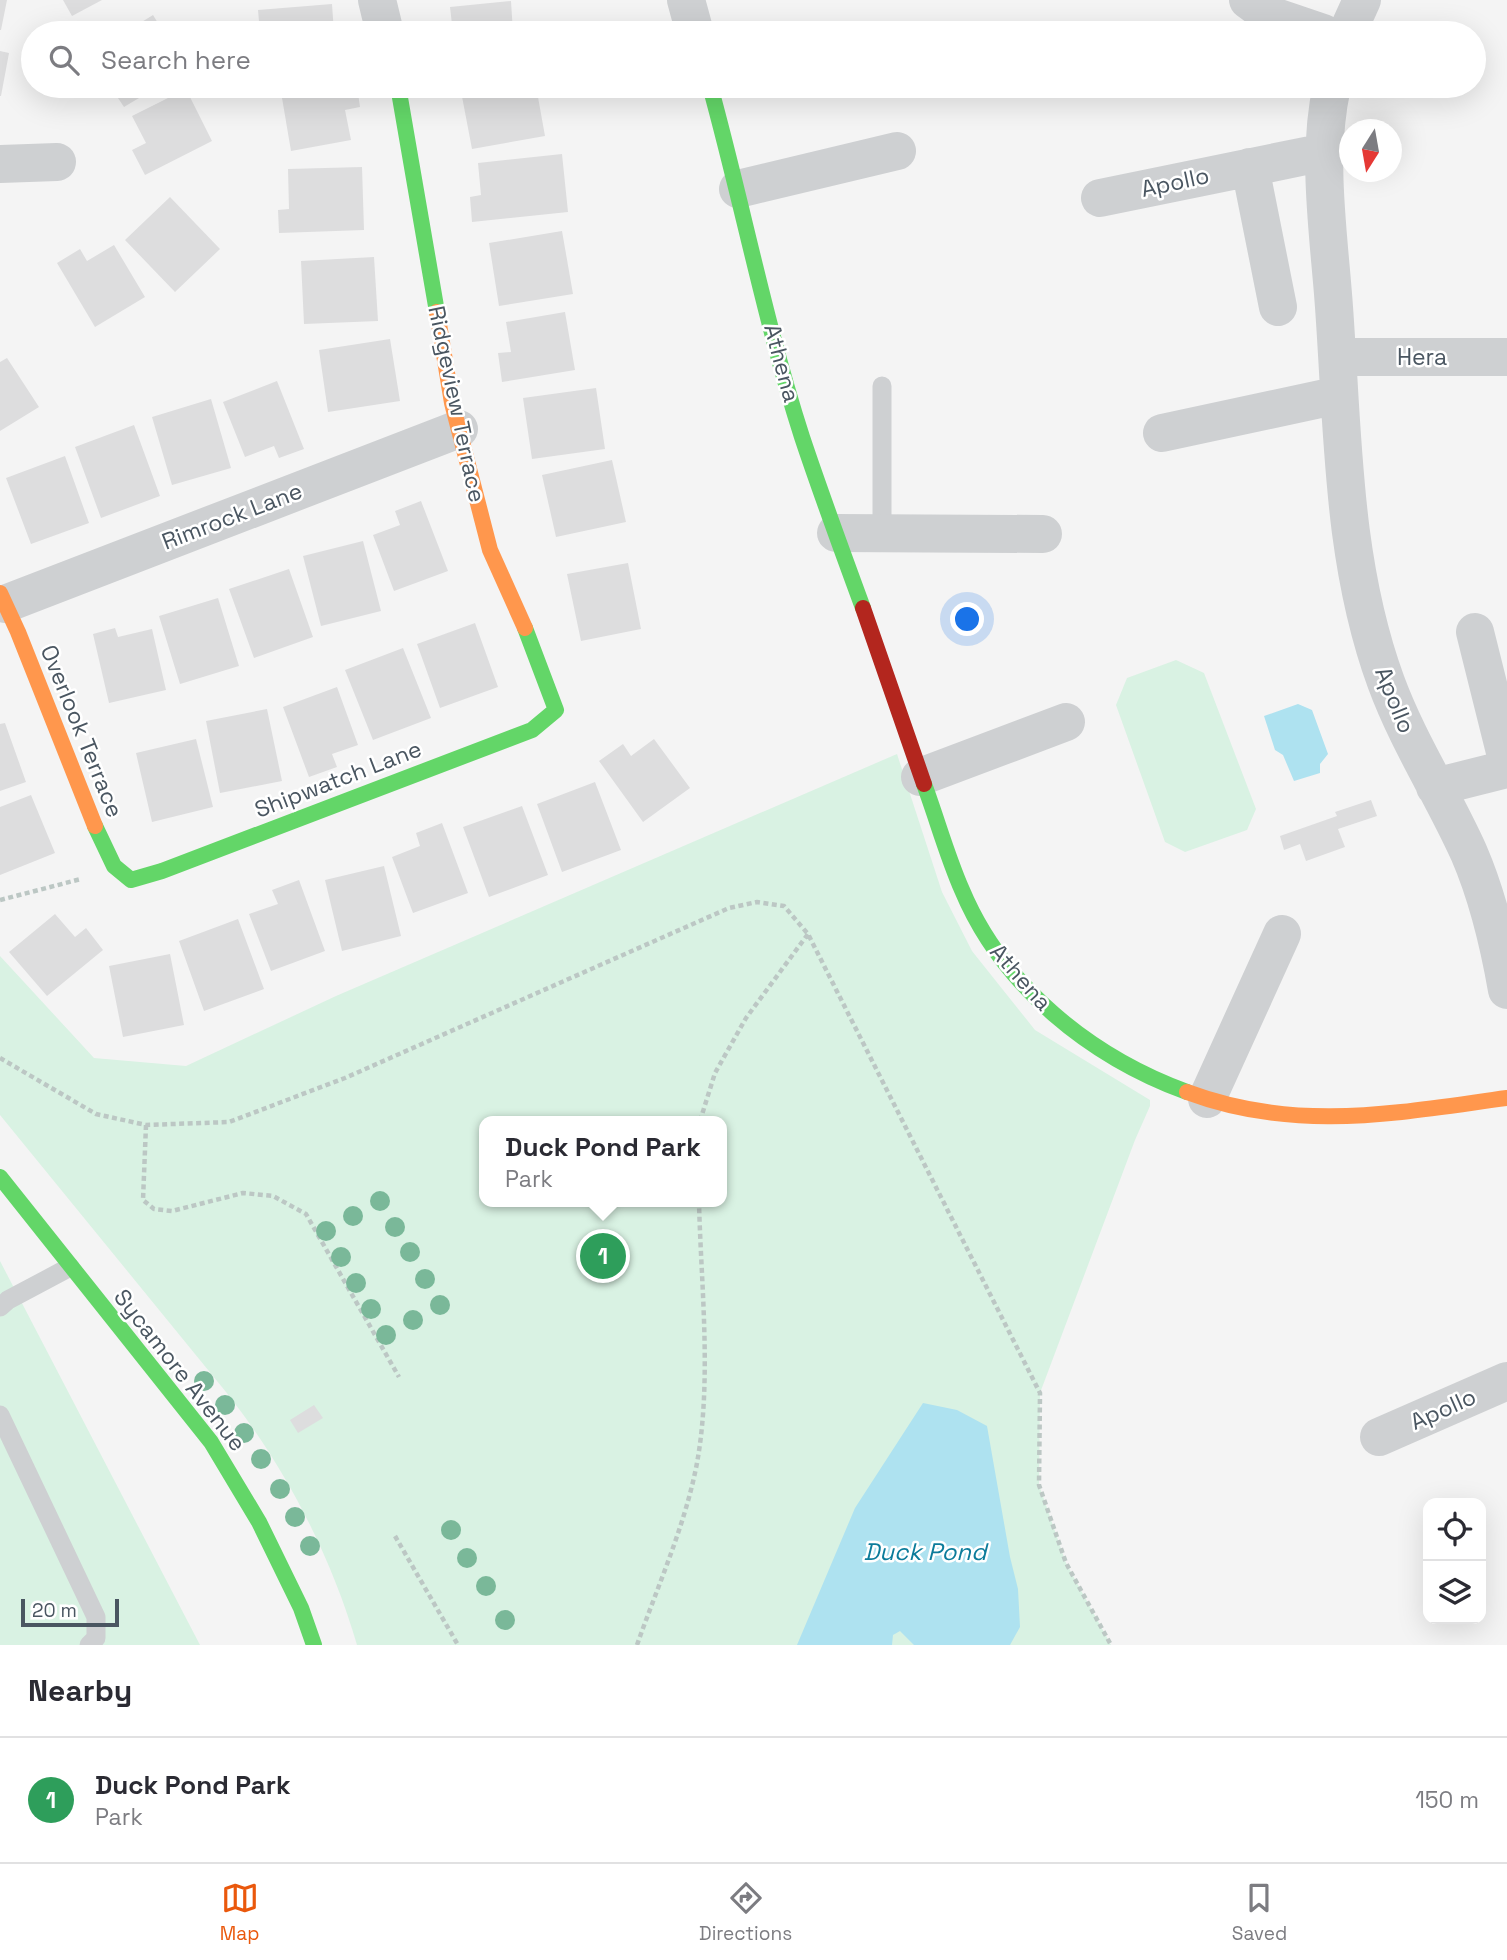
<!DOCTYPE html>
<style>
:root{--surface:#fff;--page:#f7f7f7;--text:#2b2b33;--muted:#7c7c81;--line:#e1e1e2;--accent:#ea580c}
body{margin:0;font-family:"Space Grotesk",sans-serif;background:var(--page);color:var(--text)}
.controls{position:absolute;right:21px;bottom:21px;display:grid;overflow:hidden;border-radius:14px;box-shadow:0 7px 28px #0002}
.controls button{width:63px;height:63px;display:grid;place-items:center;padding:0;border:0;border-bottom:2px solid var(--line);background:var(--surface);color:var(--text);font:35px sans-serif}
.compass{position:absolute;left:1339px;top:119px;width:63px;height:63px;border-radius:50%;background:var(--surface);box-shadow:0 7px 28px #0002;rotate:191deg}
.scale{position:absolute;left:21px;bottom:18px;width:98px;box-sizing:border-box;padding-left:7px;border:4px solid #4a5661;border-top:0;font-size:19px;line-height:24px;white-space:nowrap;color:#4a5661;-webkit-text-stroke:5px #fff;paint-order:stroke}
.you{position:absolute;left:968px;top:620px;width:24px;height:24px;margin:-18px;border:5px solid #fff;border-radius:50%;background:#1a73e8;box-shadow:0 0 0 10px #1a73e833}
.badge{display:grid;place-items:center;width:46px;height:46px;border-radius:50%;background:var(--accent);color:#fff;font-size:23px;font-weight:700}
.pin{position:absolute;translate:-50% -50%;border:4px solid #fff;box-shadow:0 2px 7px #0006}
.popup{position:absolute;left:479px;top:1116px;width:248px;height:91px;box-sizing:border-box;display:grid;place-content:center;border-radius:14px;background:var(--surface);filter:drop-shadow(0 2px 5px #0005);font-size:23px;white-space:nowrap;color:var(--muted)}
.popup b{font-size:26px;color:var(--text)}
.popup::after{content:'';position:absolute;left:50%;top:100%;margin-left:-14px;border:14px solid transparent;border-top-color:var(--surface)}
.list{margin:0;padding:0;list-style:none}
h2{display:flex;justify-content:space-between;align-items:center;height:91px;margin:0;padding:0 28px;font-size:30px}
h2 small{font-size:23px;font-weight:400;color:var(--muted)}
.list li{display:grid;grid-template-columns:46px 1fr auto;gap:21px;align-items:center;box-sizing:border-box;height:126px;padding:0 28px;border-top:2px solid var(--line)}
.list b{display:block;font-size:26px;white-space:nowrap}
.list p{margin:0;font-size:23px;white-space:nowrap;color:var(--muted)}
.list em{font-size:23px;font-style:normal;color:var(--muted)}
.icon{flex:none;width:38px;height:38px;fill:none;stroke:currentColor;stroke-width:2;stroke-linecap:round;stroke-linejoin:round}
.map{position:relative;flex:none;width:1507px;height:1645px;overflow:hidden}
.search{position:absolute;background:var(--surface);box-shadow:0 7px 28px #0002;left:21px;right:21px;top:21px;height:77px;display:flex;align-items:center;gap:18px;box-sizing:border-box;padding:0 24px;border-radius:38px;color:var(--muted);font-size:26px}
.sheet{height:217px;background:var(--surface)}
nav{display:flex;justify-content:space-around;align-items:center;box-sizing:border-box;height:98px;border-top:2px solid var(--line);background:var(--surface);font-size:19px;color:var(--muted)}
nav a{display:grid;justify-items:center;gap:4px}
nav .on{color:var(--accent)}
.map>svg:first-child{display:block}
.green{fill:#d9f2e3;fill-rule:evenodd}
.water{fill:#aee2f0}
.building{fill:#ddddde}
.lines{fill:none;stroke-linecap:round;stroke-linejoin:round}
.path{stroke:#bcc7c4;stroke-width:4.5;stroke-dasharray:5 3.5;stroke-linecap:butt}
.lane{stroke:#ced0d2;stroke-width:19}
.street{stroke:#ced0d2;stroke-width:38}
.fast{stroke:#63d668;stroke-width:16}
.slow{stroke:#ff974d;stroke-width:16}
.jam{stroke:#b3261e;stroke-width:16}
.tree{fill:#7ab899}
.labels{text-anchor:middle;stroke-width:5;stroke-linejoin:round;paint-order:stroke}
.street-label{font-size:23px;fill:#4a5661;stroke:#fff}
.water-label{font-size:24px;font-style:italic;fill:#0c7c9b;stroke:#fff}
</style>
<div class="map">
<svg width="1507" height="1645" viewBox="0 0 1507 1645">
<rect width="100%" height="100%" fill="#f4f4f4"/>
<path class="green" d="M1176 660 1204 673 1256 809 1247 830 1185 852 1165 842 1116 705 1127 678Z
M897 754 942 892 972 951 1035 1030 1150 1100V1106L1135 1140 1040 1393 1039 1485 1066 1563 1111 1645H357C331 1555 284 1465 226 1392L0 1115V956L94 1058 186 1066 336 996ZM484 1121H722V1202H484Z
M0 1261 200 1645H0Z"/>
<path class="water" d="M1298 704 1312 710 1328 754 1320 764V773L1294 781 1283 755 1275 750 1264 716Z
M923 1403 957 1410 987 1426 1010 1557 1018 1589 1020 1627 1010 1645H914L900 1631 893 1635 892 1645H797L855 1508Z"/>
<path class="building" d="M0 0H7L1 30H0Z
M63 0H102L72 16Z
M511 1 513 33H453L450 7Z
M332 4 334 33H260L258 10Z
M153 15 164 33H124Z
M0 51 9 53 1 96H0Z
M110 86H159L124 107Z
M318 86H357L360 107 345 110 351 140 291 151 281 92Z
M460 86H536L545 136 472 149Z
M186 89 212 141 145 175 132 150 146 143 132 116Z
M562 154 568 212 472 222 470 197 481 195 478 163Z
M362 167 364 230 279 233 278 210 289 209 288 169Z
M170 197 220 249 175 292 125 240Z
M562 231 573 294 499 306 489 243Z
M114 245 145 297 95 327 57 263 80 249 87 261Z
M374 257 378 321 304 324 301 261Z
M565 312 575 370 502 382 498 353 511 352 506 322Z
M390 339 400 401 328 412 319 350Z
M7 358 39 407 0 431V362Z
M277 381 304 449 279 458 274 446 245 457 223 402Z
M596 388 605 449 532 459 523 398Z
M211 399 231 468 172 485 152 417Z
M134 425 160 496 101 518 75 447Z
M65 456 89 523 31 544 6 478Z
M612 460 626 522 556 537 542 475Z
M421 501 448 571 394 591 373 535 400 525 395 511Z
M363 541 381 611 321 626 303 556Z
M628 563 641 629 581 641 567 574Z
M289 569 313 637 254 658 229 589Z
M218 598 239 666 180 684 159 616Z
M475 623 498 687 440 708 417 644Z
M115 628 118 637 152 629 166 690 109 703 93 634Z
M403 648 431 718 373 740 345 670Z
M337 687 358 745 332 754 337 767 309 777 283 707Z
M267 709 282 781 220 793 206 721Z
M5 723 26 782 0 791V724Z
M196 739 213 807 152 822 136 753Z
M654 739 690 788 643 822 599 761 623 744 631 756Z
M595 782 621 850 562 872 537 804Z
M31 795 55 853 0 875V807Z
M1371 800 1377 816 1338 829 1345 847 1306 861 1300 844 1284 850 1280 836 1337 816 1335 812Z
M522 806 548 875 489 897 463 827Z
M442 823 468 893 413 913 392 857 420 846 416 833Z
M384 866 401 936 342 951 325 880Z
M299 880 325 951 271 971 249 914 278 904 272 890Z
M55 914 75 937 86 928 103 950 47 996 9 952Z
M238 919 264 989 204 1011 179 941Z
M170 954 184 1025 123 1037 109 966Z
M314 1405 323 1418 298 1433 290 1420Z"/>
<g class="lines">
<path class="path" d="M0 900 81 879
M0 1058 96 1114 146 1125 229 1122 345 1078 729 908 757 902 784 906 808 934 1040 1393 1039 1485 1066 1563 1111 1645
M700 1121 715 1073 746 1018 808 934
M146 1125 143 1200 154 1209 172 1211 243 1193 273 1196 306 1214 399 1377
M395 1536 458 1645
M637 1645C658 1585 685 1526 697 1463 712 1380 701 1286 699 1202"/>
<path class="lane" d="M882 386V533
M0 1307 8 1300 70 1267
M0 1415 96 1617V1638L89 1645"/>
<path class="street" d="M377 0 385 33
M686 0 695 33
M1248 0 1267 14 1323 33
M1347 33 1362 0
M1332 86C1316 157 1329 235 1334 307 1343 433 1342 562 1386 682 1408 742 1443 795 1469 853 1488 897 1499 944 1507 990
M0 164 57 162
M1250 167 1278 307
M738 189 897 151
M1100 198 1325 152
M1338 357H1507
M1162 433 1339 395
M836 533 1043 534
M5 604 459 429
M1475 632 1507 760
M920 777 1066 722
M1435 787 1507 769
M1207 1099 1282 934
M1379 1437 1507 1381"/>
<path class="fast" d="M398 86 437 312
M710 86C742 202 765 322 802 437 821 494 842 551 863 608
M924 784C937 819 947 856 962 890 1002 986 1091 1057 1187 1092
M95 826 114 866 131 880 162 871 532 730 556 710 525 628
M0 1177 211 1442 259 1522 301 1608 314 1645"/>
<path class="slow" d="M437 312 452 403 490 550 525 628
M0 593 18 632 95 826
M1187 1092C1297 1133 1395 1113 1507 1098"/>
<path class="jam" d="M863 608 924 784"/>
</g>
<g class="tree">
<circle cx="380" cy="1201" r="10"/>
<circle cx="353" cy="1216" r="10"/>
<circle cx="395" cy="1227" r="10"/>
<circle cx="326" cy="1231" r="10"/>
<circle cx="410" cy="1252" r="10"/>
<circle cx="341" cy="1257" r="10"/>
<circle cx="425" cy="1279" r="10"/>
<circle cx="356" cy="1283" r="10"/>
<circle cx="440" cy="1305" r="10"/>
<circle cx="371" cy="1309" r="10"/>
<circle cx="413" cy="1320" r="10"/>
<circle cx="386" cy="1335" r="10"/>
<circle cx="204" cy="1381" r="10"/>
<circle cx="225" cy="1405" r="10"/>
<circle cx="244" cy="1433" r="10"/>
<circle cx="261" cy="1459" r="10"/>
<circle cx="280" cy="1489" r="10"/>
<circle cx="295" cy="1517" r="10"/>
<circle cx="451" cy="1530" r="10"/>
<circle cx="310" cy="1546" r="10"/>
<circle cx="467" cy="1558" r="10"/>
<circle cx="486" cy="1586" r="10"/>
<circle cx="505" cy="1620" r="10"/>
</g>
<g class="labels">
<g class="street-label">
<text transform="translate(1175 182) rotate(-12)" y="8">Apollo</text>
<text x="1422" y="365">Hera</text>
<text transform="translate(782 363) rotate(75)" y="8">Athena</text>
<text transform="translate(457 404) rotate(78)" y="8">Ridgeview Terrace</text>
<text transform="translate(232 516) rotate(-21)" y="8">Rimrock Lane</text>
<text transform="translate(1395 700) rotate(68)" y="8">Apollo</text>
<text transform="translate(82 731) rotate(68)" y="8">Overlook Terrace</text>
<text transform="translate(338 779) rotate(-21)" y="8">Shipwatch Lane</text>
<text transform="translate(1021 977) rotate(49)" y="8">Athena</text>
<text transform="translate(180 1370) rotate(52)" y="8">Sycamore Avenue</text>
<text transform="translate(1443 1409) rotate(-24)" y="8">Apollo</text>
</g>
<g class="water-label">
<text x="925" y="1560">Duck Pond</text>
</g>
</g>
</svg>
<div class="controls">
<button><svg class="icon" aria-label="locate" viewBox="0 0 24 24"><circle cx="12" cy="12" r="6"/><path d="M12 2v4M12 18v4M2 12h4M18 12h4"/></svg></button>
<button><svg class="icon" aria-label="layers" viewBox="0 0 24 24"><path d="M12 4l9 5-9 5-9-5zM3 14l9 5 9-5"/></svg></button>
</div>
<svg class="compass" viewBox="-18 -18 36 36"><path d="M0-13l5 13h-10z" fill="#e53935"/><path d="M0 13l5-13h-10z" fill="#7c7c81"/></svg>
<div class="scale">20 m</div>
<div class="you"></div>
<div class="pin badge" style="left:603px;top:1256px;background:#2e9e5b">1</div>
<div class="popup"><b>Duck Pond Park</b>Park</div>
<div class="search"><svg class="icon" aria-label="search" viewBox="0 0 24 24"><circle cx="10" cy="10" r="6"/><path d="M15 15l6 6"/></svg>Search here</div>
</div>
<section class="sheet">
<h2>Nearby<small></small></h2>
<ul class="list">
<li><span class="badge" style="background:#2e9e5b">1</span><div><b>Duck Pond Park</b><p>Park</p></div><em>150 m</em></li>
</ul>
</section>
<nav>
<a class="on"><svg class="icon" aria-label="map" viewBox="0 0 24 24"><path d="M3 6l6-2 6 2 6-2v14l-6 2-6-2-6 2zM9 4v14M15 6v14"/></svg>Map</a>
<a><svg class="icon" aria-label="directions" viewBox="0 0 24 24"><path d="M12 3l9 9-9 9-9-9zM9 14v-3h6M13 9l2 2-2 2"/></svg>Directions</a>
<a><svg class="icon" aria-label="saved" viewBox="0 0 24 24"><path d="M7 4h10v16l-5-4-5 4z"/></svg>Saved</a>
</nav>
